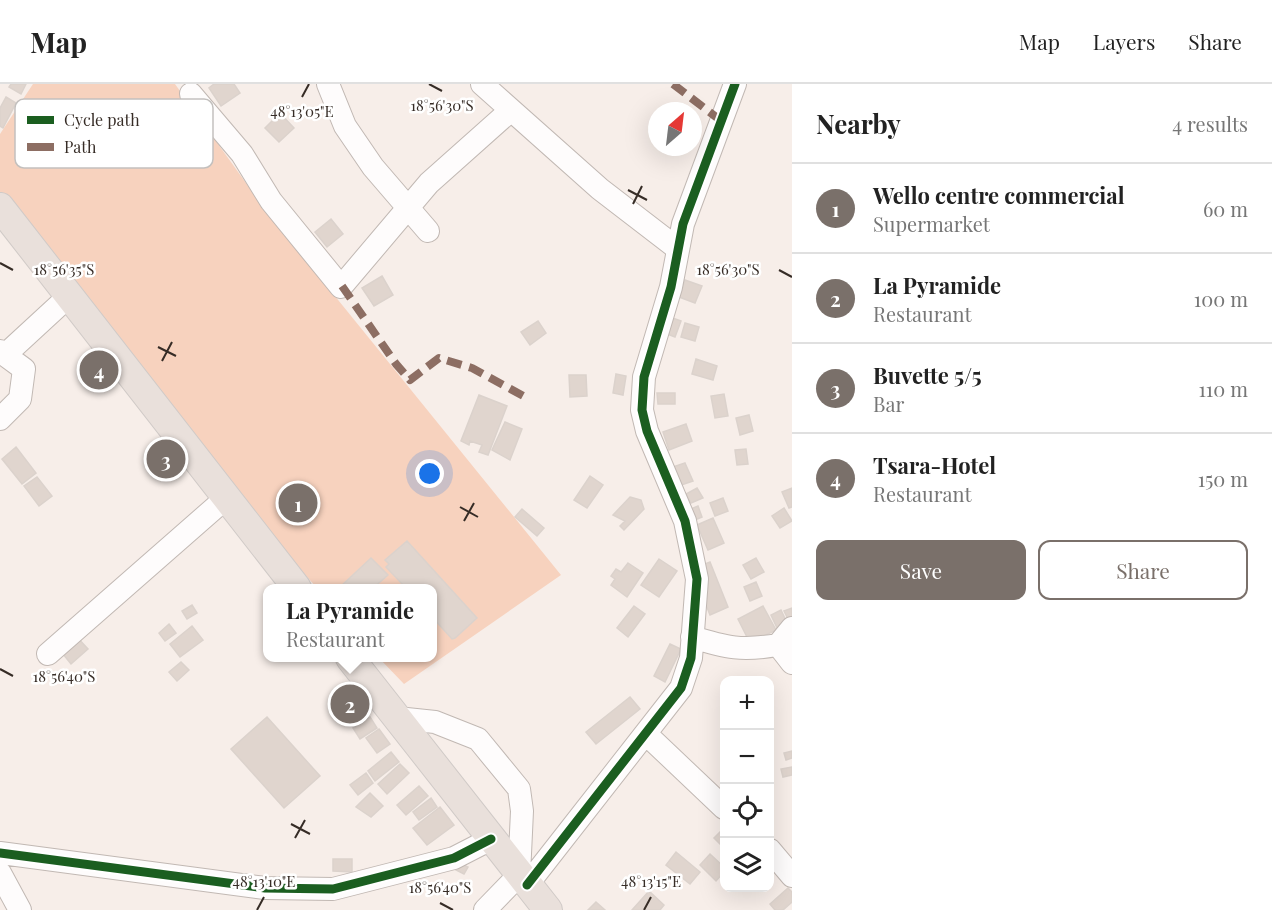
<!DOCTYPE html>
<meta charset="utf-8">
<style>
:root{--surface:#fff;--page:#f6f6f6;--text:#222;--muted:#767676;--line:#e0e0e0;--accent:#7a706a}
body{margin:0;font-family:"Playfair Display",serif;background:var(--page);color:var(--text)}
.controls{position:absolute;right:18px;bottom:18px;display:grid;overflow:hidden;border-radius:12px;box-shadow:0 6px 24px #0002}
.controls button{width:54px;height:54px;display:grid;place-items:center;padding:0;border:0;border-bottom:2px solid var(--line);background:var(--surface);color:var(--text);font:30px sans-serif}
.compass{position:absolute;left:648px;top:18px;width:54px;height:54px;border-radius:50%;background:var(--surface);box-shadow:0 6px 24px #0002;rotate:28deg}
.you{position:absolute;left:430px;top:390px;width:21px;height:21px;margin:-15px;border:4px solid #fff;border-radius:50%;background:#1a73e8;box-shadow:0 0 0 9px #1a73e833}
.badge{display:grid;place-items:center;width:39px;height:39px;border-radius:50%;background:var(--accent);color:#fff;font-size:20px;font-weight:700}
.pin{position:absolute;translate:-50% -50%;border:3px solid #fff;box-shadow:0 2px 6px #0006}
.popup{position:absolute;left:263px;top:500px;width:174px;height:78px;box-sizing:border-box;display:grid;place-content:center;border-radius:12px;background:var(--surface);filter:drop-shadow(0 2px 4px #0005);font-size:20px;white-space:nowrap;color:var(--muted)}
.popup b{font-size:22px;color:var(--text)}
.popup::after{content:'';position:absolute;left:50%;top:100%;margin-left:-12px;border:12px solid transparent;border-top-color:var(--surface)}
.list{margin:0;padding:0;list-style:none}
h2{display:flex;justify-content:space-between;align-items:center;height:78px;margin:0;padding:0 24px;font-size:26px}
h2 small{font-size:20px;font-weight:400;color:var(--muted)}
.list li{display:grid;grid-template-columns:39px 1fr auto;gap:18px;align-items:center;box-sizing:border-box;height:90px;padding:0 24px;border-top:2px solid var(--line)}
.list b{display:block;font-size:22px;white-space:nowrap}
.list p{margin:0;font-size:20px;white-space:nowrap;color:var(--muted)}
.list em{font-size:20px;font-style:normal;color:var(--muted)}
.actions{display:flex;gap:12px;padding:18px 24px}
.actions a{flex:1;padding:14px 0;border:2px solid var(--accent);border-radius:12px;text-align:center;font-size:21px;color:var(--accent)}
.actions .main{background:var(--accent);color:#fff}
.icon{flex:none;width:33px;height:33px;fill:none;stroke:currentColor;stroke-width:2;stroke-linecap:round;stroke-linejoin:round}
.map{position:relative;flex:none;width:792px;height:826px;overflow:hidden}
header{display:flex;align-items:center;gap:36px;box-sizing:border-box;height:84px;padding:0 30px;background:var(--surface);border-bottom:2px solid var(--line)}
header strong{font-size:28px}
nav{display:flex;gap:33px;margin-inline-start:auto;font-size:21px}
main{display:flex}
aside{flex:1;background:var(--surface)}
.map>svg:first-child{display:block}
.green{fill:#f7d2be}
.building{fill:#e0d5ce;stroke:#dbd2cc;stroke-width:1.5}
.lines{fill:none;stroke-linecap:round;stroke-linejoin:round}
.minor-casing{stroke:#c1b8b3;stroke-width:24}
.major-casing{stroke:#d0cac7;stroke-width:30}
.minor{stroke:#fefcfc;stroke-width:22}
.major{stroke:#e9e0db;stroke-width:28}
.quiet{stroke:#8d6e63;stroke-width:8;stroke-dasharray:15 8;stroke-linecap:butt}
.cycleway-casing{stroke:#fff;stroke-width:13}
.cycleway{stroke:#1b5e20;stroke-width:9}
.ticks{fill:none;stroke:#362c26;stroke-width:2}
.key{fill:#fff;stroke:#c3c0be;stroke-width:1.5}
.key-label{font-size:16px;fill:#362c26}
.ticks-label{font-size:15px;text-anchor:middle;fill:#362c26;stroke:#fff;stroke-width:5;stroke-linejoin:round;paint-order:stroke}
</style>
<header>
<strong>Map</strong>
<nav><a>Map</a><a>Layers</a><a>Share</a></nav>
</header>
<main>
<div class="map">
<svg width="792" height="826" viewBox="0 0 792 826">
<rect width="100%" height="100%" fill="#f7eee9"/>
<path class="green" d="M33 0H175L266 127 561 491 404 600 379 574H433V504H317L167 338 0 123V50Z"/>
<path class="building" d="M11 0H26L21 10 9 3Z
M214 0H234L240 9 221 22 209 4Z
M6 13 16 19 3 44 0 42V24Z
M280 29 294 44 279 58 265 44Z
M331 135 343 150 327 163 315 148Z
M382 192 393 211 374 222 362 204Z
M685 196 702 202 695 219 679 213Z
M667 232 681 237 675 253 662 248Z
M538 237 546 249 530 261 521 248Z
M685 239 699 243 695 257 681 253Z
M696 275 717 282 713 296 692 290Z
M616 290 626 292 623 311 613 309Z
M569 291H586L587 312 570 313Z
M657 309H675V320H658Z
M724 310 728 332 715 334 711 312Z
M479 311 507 322 488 371 479 368 482 361 470 357 469 361 461 357Z
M749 331 753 347 740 351 736 334Z
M505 338 522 345 510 376 492 366Z
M686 340 692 357 669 366 663 348Z
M16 363 36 389 22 400 2 375Z
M746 365 748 380 737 381 735 366Z
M685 379 693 397 681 401 673 383Z
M590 392 603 401 587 424 574 416Z
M37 393 52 412 39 422 24 402Z
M697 404 703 414 691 419 686 410Z
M792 404V423L789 424 782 408Z
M630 413 641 416 644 425 624 446 620 442 625 437 613 431Z
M723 414 728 427 715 432 710 419Z
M698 422 702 433 690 438 686 427Z
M784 424 792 437 780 444 772 432Z
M522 425 544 444 537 452 515 433Z
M713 434 724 459 708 466 697 441Z
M407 457 477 534 455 554 452 555 433 534V504H406L386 483 389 480 385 476Z
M371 474 388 491 373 504H339Z
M756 474 764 488 751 495 743 481Z
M659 475 677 487 659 513 641 501Z
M710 478 728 523 710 531 699 503 700 482Z
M628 479 643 489 627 513 611 501 615 495 611 492 616 485 621 488Z
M756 498 762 512 750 517 744 503Z
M192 521 197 529 187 535 182 527Z
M634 522 645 530 628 553 617 544Z
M763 522 776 546 750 559 738 535Z
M792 524V538L790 539 784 527Z
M781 526 788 541 778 546 771 531Z
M169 540 176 549 165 557 159 549Z
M192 542 203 556 180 573 170 560Z
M75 551 88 565 71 580 59 565Z
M670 560 681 565 665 598 654 592Z
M181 578 189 586 177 597 169 588Z
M630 613 640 625 596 660 586 648Z
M267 633 320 692 284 724 231 665Z
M370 633 377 644 360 655 353 644Z
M379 645 390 660 377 669 366 654Z
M792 667V674L786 676 784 669Z
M391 668 399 678 375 697 368 687Z
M400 680 409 689 387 710 378 700Z
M792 683V691L783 693 781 685Z
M366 689 373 699 358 711 350 701Z
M419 702 428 712 406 731 397 721Z
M370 709 383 722 371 733 356 723Z
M431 714 437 723 419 736 413 728Z
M440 723 454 741 427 761 413 744Z
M724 744V764L714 754Z
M676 768 700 788 690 800 666 781Z
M710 770 724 783V788L716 797 700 781Z
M333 775H352V788L333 787Z
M455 777 468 783 464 790 452 784Z
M788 804 792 808V818L783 826H775L770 820Z
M649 807 664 821 660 826H632Z
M596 818 605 826H588Z"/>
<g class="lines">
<defs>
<path id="minor" d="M328 0 345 42 373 83 428 147
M482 0 600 105 678 165
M191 10 242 70 271 117 341 203 429 99 511 26
M0 267 5 271 69 212
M0 335 20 315 24 285 5 271
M692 553C727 564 742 567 778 561L792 544
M778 561 792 579
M48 570 226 414
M397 634 435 638 478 655 519 705 522 727 519 791 485 826
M646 650 724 724
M770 766 792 792
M0 769 265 804 333 805 454 774 491 755
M0 789 20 826
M527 801 681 604 691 574 697 495 685 437 647 347 642 326 644 293 671 203 683 140 735 0"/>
<path id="major" d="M0 123 297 504
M350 574 548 826"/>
</defs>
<use href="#minor" class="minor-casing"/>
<use href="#major" class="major-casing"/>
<use href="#minor" class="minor"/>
<use href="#major" class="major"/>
<path class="quiet" d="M673 0 720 36
M342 202 396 280 410 296 439 274 472 284 527 314"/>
<defs>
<path id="cycleway" d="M0 769 265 804 333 805 454 774 491 755
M527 801 681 604 691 574 697 495 685 437 647 347 642 326 644 293 671 203 683 140 735 0"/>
</defs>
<use href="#cycleway" class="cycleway-casing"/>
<use href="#cycleway" class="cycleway"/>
</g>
<path class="ticks" d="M429 0 442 7M302 13 309 0M628 106 647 116M633 120 642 102M0 179 13 186M779 186 792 193M158 263 176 272M162 277 172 258M460 423 478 433M464 437 474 419M0 585 13 592M291 740 310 750M295 754 305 736M440 819 453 826M257 826 264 813M644 826 651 813"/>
<rect x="15" y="15" width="198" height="69" rx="9" class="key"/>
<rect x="27" y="32" width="27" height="8" fill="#1b5e20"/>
<rect x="27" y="59" width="27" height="8" fill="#8d6e63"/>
<g class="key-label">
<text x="64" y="42">Cycle path</text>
<text x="64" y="69">Path</text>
</g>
<g class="ticks-label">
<text x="442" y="27">18°56'30"S</text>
<text x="302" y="33">48°13'05"E</text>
<text x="64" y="191">18°56'35"S</text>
<text x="728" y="191">18°56'30"S</text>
<text x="64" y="598">18°56'40"S</text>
<text x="264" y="803">48°13'10"E</text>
<text x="651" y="803">48°13'15"E</text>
<text x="440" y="809">18°56'40"S</text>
</g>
</svg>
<div class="controls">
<button>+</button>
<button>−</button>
<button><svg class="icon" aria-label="locate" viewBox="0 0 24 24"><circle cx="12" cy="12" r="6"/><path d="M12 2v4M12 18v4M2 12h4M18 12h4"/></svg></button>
<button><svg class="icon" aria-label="layers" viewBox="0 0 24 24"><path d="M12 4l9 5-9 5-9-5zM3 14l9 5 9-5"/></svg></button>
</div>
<svg class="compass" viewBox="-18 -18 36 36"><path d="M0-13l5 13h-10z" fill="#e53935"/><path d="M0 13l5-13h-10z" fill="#767676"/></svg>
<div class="you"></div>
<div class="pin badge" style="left:298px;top:419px">1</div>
<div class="pin badge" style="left:350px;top:620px">2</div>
<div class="popup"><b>La Pyramide</b>Restaurant</div>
<div class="pin badge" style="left:166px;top:375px">3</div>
<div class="pin badge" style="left:99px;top:286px">4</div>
</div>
<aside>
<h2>Nearby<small>4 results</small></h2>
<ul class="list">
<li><span class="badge">1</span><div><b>Wello centre commercial</b><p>Supermarket</p></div><em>60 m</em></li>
<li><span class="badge">2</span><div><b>La Pyramide</b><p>Restaurant</p></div><em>100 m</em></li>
<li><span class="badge">3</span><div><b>Buvette 5/5</b><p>Bar</p></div><em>110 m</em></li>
<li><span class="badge">4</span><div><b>Tsara-Hotel</b><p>Restaurant</p></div><em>150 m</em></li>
</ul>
<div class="actions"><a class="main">Save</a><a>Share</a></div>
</aside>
</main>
